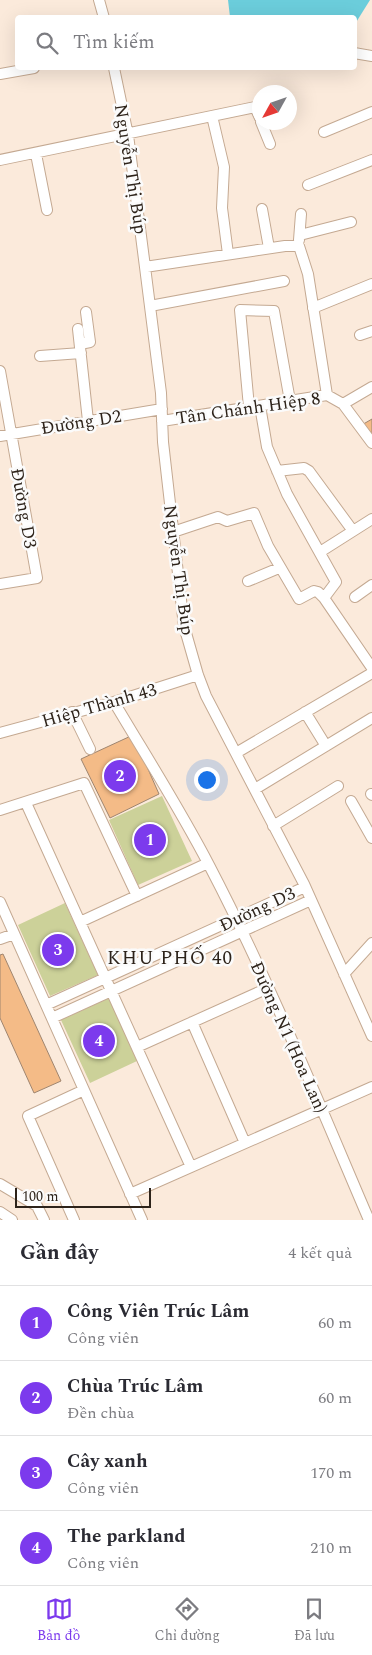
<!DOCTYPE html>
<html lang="vi">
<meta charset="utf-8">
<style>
:root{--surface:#fff;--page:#f2f2f3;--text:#2b2b33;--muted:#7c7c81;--line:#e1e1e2;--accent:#7c3aed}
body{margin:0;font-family:Spectral,serif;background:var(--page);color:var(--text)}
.compass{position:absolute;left:252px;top:85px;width:45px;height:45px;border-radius:50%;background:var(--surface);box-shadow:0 5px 20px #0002;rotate:230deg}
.scale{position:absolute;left:15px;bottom:12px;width:136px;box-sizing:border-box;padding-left:5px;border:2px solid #2d231a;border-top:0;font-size:14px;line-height:18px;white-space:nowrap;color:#2d231a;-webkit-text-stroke:4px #fbfbfb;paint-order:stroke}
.you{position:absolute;left:206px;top:779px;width:18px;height:18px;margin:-12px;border:4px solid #fff;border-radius:50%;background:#1a73e8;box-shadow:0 0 0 8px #1a73e833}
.badge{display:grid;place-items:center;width:32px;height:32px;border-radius:50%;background:var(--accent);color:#fff;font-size:16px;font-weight:700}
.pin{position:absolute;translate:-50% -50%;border:2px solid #fff;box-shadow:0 1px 5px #0006}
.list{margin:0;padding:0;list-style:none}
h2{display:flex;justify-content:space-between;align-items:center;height:65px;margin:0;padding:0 20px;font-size:21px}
h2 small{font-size:16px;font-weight:400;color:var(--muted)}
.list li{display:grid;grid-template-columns:32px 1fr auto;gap:15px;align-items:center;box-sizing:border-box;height:75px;padding:0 20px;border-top:1px solid var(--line)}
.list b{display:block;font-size:19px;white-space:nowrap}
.list p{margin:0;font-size:16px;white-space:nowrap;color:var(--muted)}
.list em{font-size:16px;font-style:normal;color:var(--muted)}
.icon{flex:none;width:28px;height:28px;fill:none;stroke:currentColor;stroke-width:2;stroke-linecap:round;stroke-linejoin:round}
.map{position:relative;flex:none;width:372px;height:1220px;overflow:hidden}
.search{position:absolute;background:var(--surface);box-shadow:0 5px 20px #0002;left:15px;right:15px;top:15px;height:55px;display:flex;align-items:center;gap:12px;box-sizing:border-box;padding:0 18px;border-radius:5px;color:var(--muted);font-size:19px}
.sheet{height:365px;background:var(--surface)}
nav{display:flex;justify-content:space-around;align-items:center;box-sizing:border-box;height:70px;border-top:1px solid var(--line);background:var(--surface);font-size:14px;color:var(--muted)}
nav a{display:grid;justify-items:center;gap:2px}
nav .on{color:var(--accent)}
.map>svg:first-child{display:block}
.green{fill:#ccd199}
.water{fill:#6bcddb}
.building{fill:#f4bb87;stroke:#9f856f}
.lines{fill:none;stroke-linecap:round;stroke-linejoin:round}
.minor-casing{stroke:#c4a992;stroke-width:12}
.minor{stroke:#fff;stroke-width:10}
.labels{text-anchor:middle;stroke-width:5;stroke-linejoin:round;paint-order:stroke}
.street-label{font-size:18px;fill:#2d231a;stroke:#fbfbfb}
.neighbourhood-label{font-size:19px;letter-spacing:1px;fill:#2d231a;stroke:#fbfbfb}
</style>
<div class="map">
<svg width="372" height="1220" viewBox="0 0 372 1220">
<rect width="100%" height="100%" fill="#fbeadb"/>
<path class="green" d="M162 796 192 861 138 885 109 820Z
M65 903 98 975 50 996 18 925Z
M109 998 137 1061 90 1083 61 1020Z"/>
<path class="water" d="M228 0H370L355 24 354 18 230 17Z"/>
<path class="building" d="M372 419V439L360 426Z
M133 735 159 794 110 818 81 759Z
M3 954 61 1081 34 1093 0 1018V955Z"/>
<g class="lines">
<defs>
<path id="minor" d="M99 0 104 18
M354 53 372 56
M114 68 128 135 145 267 161 393 163 442 184 626 198 675 206 696 304 884 372 1036
M0 74 34 68
M212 116 224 167 222 208 228 254
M261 122 270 144
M324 132 372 112
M36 154 47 210
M0 160 255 107 260 118
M308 185 372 160
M262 209 269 248
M300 235 351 222
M299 240 301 214
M145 267 285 246H299L308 274 327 395
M150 306 284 281
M313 308 372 284
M78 329 88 421
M360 335 372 331
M80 344 90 342 86 312
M40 356 81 353
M0 371 37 578 0 584
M343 404 372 387
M260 406 267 447 287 494 336 582 324 598 372 668
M249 407 240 310 274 311 290 401
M162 421 327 395 343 404 372 443
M0 436 162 409
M277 471 304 468 309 471 353 531
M173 532 218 517 227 521 254 513 268 546 299 599 314 591 318 592 324 598
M320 552 372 519
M248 581 279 568
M355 597 372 585
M114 702C146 756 180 809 209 865 269 980 318 1101 369 1220
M72 712 90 749
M305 712 326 746
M0 733 114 702 198 675
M236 753 372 673
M255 789 372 718
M371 794 372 795
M351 801 372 838
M26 803 191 1167
M0 810 84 783 137 896
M273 826 338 786
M0 902 142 1220
M80 922 208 863
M0 939 14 934
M344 974 372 943
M46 1005 305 887
M52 1018 311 900
M192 1022 245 1143
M137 1047 268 988
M0 1184 37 1206 44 1220
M130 1194 372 1087
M0 1212 12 1220
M74 1220 28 1116 84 1090"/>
</defs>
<use href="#minor" class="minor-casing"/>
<use href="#minor" class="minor"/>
</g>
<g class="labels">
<g class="street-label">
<text transform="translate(131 169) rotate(81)" y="6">Nguyễn Thị Búp</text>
<text transform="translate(248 408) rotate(-8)" y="6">Tân Chánh Hiệp 8</text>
<text transform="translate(81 422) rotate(-9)" y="6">Đường D2</text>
<text transform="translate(24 508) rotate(80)" y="6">Đường D3</text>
<text transform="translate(179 570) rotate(82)" y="6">Nguyễn Thị Búp</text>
<text transform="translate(99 705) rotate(-16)" y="6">Hiệp Thành 43</text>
<text transform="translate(257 909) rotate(-25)" y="6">Đường D3</text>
<text transform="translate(289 1037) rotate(66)" y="6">Đường N1 (Hoa Lan)</text>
</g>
<g class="neighbourhood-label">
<text x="170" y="964">KHU PHỐ 40</text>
</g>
</g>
</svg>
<svg class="compass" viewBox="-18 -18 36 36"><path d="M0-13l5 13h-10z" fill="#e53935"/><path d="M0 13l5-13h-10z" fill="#7c7c81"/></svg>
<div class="scale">100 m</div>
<div class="you"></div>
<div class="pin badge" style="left:150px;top:840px">1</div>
<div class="pin badge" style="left:120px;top:776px">2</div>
<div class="pin badge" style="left:58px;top:950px">3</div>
<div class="pin badge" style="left:99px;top:1041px">4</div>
<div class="search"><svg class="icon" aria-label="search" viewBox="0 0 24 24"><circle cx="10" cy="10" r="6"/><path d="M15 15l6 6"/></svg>Tìm kiếm</div>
</div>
<section class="sheet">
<h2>Gần đây<small>4 kết quả</small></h2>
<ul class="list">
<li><span class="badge">1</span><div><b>Công Viên Trúc Lâm</b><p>Công viên</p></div><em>60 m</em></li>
<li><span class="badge">2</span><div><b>Chùa Trúc Lâm</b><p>Đền chùa</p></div><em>60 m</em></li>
<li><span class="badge">3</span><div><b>Cây xanh</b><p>Công viên</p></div><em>170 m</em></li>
<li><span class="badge">4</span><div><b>The parkland</b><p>Công viên</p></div><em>210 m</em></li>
</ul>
</section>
<nav>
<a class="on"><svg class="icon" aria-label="map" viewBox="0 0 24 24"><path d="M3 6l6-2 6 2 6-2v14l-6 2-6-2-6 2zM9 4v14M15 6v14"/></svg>Bản đồ</a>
<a><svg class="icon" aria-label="directions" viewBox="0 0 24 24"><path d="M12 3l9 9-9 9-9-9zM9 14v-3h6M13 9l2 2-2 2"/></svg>Chỉ đường</a>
<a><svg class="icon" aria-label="saved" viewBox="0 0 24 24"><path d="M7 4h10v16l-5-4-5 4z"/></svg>Đã lưu</a>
</nav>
